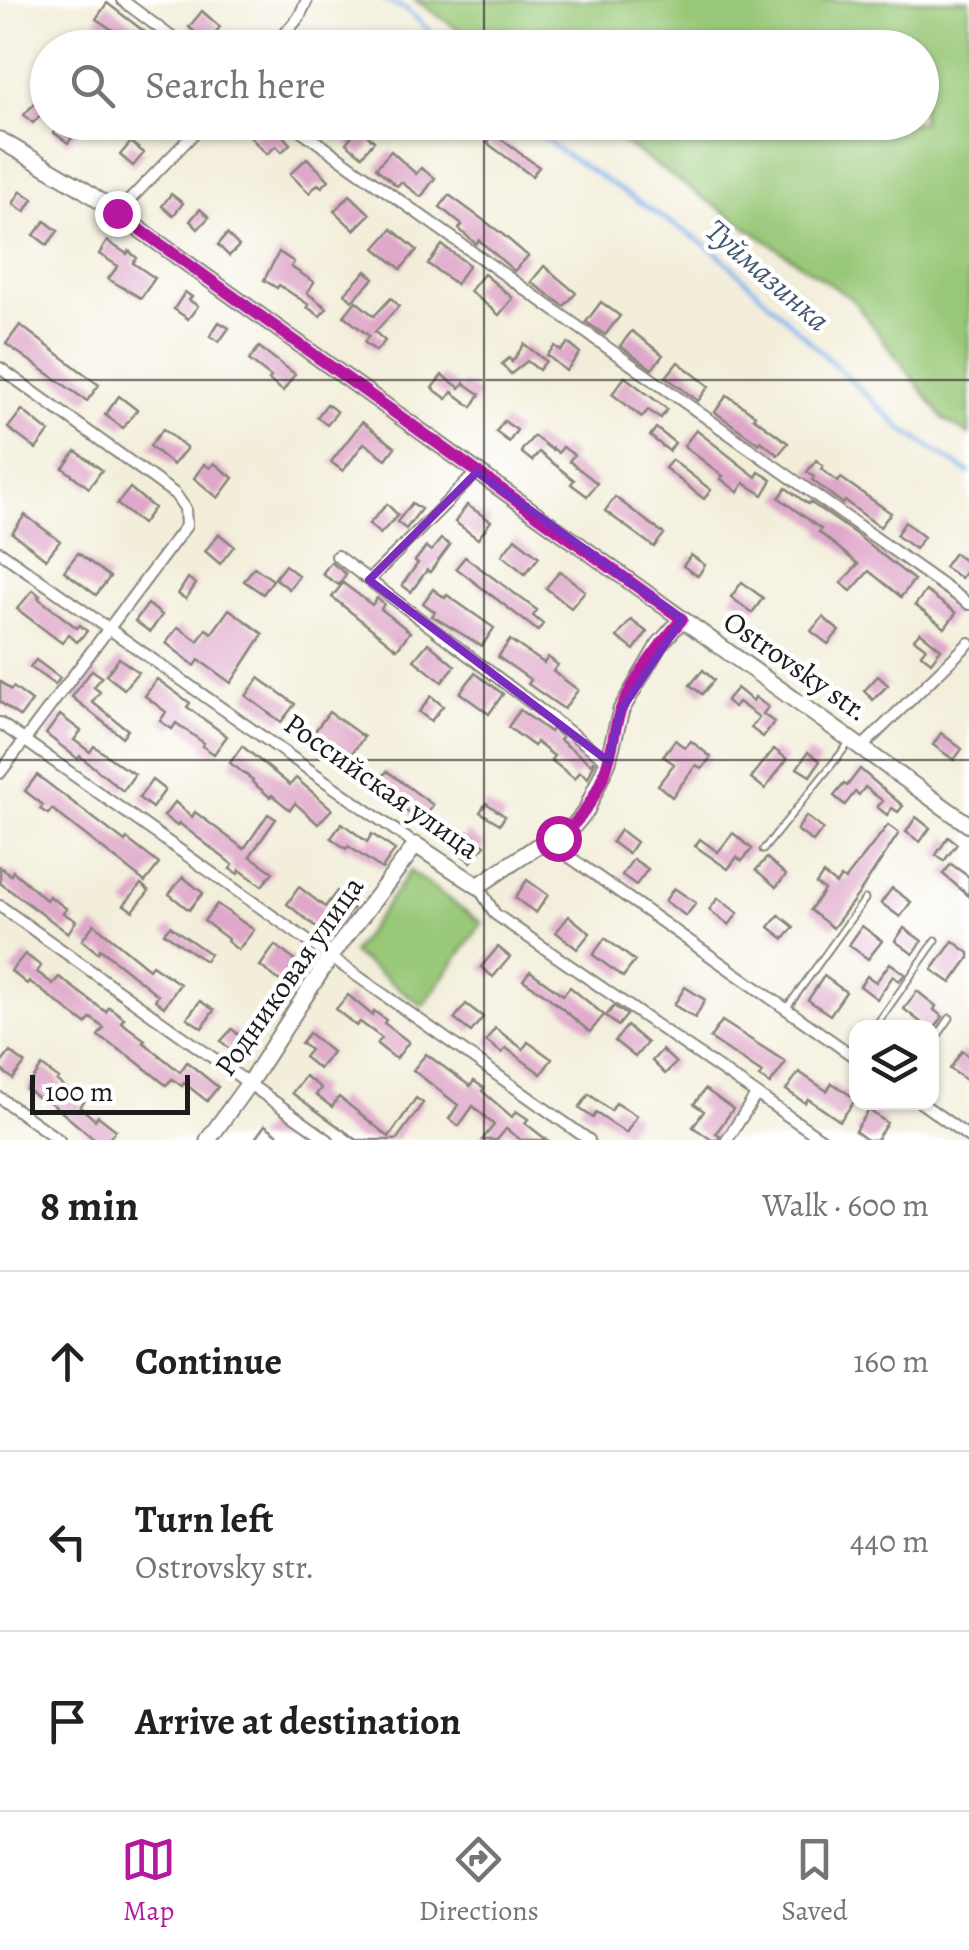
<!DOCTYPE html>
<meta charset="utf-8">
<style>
:root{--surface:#fff;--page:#f2f2f2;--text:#202124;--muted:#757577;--line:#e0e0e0;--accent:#b5179e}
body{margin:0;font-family:Alegreya,serif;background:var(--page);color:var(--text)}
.controls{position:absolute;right:30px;bottom:30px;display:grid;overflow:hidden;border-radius:20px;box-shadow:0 2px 8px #0004}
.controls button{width:90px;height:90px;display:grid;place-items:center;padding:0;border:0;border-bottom:2px solid var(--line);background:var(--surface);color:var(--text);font:50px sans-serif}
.scale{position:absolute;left:30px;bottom:25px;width:160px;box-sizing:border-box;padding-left:10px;border:5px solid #1c1c1c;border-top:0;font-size:28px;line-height:35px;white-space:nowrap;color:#1c1c1c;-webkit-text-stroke:8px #fff;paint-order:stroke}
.stop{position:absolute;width:30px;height:30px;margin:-22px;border:8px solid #b5179e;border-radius:50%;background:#fff}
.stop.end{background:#b5179e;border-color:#fff;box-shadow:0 2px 10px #0008}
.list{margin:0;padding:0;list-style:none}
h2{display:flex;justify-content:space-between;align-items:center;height:130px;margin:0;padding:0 40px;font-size:42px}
h2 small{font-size:32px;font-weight:400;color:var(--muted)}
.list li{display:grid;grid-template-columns:65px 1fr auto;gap:30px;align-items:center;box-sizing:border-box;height:180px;padding:0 40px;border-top:2px solid var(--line)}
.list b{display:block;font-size:38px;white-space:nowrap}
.list p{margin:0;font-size:32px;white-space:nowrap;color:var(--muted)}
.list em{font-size:32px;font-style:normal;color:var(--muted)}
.icon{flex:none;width:55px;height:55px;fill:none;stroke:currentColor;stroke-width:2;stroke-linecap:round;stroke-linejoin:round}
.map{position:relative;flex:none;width:969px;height:1140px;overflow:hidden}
.search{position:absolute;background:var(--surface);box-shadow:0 2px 8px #0004;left:30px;right:30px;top:30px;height:110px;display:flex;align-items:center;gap:25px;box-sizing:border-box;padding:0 35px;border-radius:55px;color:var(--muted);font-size:38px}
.sheet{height:670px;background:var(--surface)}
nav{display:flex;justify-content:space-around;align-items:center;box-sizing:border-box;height:140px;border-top:2px solid var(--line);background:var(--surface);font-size:28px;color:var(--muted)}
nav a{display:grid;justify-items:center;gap:5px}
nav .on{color:var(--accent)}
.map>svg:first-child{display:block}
.green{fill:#98c877;stroke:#5a724a;stroke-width:2.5}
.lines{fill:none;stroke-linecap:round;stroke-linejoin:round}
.stream{stroke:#81b4ee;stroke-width:4}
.building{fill:#dfa7c9}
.lane-casing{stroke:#88857b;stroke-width:9}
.street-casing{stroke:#88857b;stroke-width:14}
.secondary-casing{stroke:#88857b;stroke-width:19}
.lane{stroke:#fff;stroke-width:5}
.street{stroke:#fff;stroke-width:10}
.secondary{stroke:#fff;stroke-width:15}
.route{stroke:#b5179e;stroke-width:12}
.marked{fill:none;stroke:#7b2cbf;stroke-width:8;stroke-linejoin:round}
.grid{fill:none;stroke:#1c1c1c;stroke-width:2.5;stroke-opacity:0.55}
.labels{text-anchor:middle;stroke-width:9;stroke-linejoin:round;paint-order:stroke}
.street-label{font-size:30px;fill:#1c1c1c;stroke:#fff}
.water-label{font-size:32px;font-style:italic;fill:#445970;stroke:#fff}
</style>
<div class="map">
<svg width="969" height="1140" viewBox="0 0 969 1140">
<rect width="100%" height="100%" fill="#fff"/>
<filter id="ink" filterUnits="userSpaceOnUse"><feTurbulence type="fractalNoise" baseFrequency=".01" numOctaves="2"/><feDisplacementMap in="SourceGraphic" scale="20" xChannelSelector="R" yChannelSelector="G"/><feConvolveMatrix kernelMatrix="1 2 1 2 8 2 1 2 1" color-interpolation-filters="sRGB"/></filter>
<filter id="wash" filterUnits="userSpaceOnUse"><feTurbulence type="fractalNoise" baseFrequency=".0048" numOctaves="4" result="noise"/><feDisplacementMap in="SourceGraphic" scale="40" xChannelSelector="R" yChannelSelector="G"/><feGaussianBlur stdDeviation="2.25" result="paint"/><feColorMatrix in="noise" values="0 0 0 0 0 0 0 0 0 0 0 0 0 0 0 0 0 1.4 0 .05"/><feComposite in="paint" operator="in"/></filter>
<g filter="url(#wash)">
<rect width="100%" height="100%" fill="#f3eeda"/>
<path class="green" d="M415 0H969V435L944 419 853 300 594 123 922 122V48L484 47Z
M410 871 482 923 423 1006 352 953Z"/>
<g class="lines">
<path class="stream" d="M383 0 406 9 448 48
M528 122 557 149 715 251 903 430 969 473"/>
</g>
<g id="blocks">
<path class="building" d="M107 3 158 42 154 48H131L115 35 117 33 96 19Z
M202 11 220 27 207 43 189 27Z
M39 98 48 107 33 123 24 115Z
M62 122H71L79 128 68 143 54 133Z
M259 122H270L290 144 282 152 276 146 267 154 251 138 258 131 254 127Z
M358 128 374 141 362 156 346 143Z
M494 134 539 167 532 176 487 143Z
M131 142 144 153 133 166 120 155Z
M391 151 416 174 421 168 435 178 421 197 401 182 397 186 376 168Z
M307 158 329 180 322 187 318 184 309 193 290 174Z
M21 191 33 199 25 212 13 204Z
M171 194 183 203 173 216 162 206Z
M350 195 370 214 354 230 334 211Z
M449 195 501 233 528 256 514 271 479 240 476 244 459 229 462 225 440 207Z
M200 209 209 217 198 229 190 221Z
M45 221 58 231 47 245 34 235Z
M392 229 417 250 401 269 375 248Z
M227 234 239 246 229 256 218 245Z
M107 241 127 254 129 251 137 258 133 263 155 278 141 298 108 279 118 266 99 254Z
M442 245 469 265 456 284 428 264Z
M279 252 294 262 291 267 314 282 307 293 327 308 320 316 307 307 309 305 279 285 277 288 264 280Z
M544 266 576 293 564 306 531 282Z
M366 271 374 278 352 301 345 293Z
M484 274 513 298 499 315 470 291Z
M185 292 192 297 189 300 198 306 188 319 174 309Z
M391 298 399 306 375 332 385 341 376 351 364 342 369 336 344 316 356 301 374 316Z
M601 302 620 316 605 335 586 322Z
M219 322 229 328 219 342 210 336Z
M20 325 99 385 87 401 6 344Z
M632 331 663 355 652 369 620 346Z
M568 343 580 353 566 371 547 355 555 346 561 351Z
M524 344 546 361 539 370 527 361 511 374 502 364 509 358 512 362Z
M259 347 295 374 283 391 269 380 271 377 249 360Z
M678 362 709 386 698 401 666 377Z
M442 375 460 388 464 383 480 394 472 407 452 392 447 399 432 388Z
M625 377 667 409 661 418 648 410 642 417 612 394Z
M727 395 755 415 753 417 788 443 778 455 761 441 759 444 715 412Z
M119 396 137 410 123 428 105 415Z
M327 404 337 412 327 425 317 417Z
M22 410 49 432 36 449 8 428Z
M504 421 517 430 509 442 496 432Z
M362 422 395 447 386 459 364 443 343 471 331 462Z
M656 428 675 443 669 451 650 436Z
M163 429 187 448 173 465 150 446Z
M696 430 756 477 759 472 772 480 763 495 744 483 738 492 721 479 723 476 684 446Z
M534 436 552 450 553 448 558 453 563 447 574 455 569 461 597 483 587 496 571 484 574 480 539 452 532 461 522 453V450Z
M76 451 102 470 89 488 63 468Z
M672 460 711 490 704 499 665 468Z
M816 460 823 466 821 469 838 482 841 478 891 513 880 527 845 501 843 504 812 480 814 477 807 472Z
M214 463 233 478 218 498 194 478 204 464 210 468Z
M130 488 154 508 142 524 117 504Z
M786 488 808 504 810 502 857 535 914 580 901 597 869 571 851 591 841 583 858 564 819 532 821 529 779 498Z
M615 497 664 534 654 547 605 511Z
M412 503 421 509 406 529 397 522Z
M387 504 398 515 380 534 369 524Z
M467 505 491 521 478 539 455 522Z
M25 515 60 541 46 559 12 533Z
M905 522 924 537 915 549 896 535Z
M219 534 234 546 220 564 205 551Z
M515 538 539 557 525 574 502 555Z
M441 539 450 545 430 572 427 570 411 592 402 585 418 563 415 561 426 547 431 551Z
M78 553 110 577 96 595 64 571Z
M954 553 969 564V567L961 578 944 567Z
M691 555 705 565 698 576 683 566Z
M465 557 537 610 533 616 543 624 538 631 456 568Z
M331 562 346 574 339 585 322 574Z
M285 565 299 576 289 589 275 578Z
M254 567 273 580 263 594 244 581Z
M560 571 585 591 571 608 546 588Z
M188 578 196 584 186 599 178 594Z
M742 582 763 598 752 613 731 597Z
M343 583 372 605 377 598 384 604 381 609 410 632 397 649 332 597Z
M433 589 445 598 447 595 494 628 482 646 432 616 435 612 423 603Z
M33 590 40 596 38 598 77 628 80 625 87 631 77 642 68 634 62 643 17 609Z
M926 591 956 613 945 628 915 605Z
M148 604 162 615 150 632 135 621Z
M229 609 263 634 231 683 199 660 195 666 166 643 178 627 198 641 206 629 212 633Z
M823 617 839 631 828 644 811 631Z
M631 620 647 632 634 650 617 637Z
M920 632 941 649 931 662 921 654 926 648 914 639Z
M510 640 544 663 548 657 558 665 553 671 578 690 564 709 528 684 531 680 498 657Z
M428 643 455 666 442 682 414 660Z
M119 658 138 672 124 689 106 675Z
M36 660 60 678 55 685 30 667Z
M92 670 102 677 94 687 100 692 92 702 128 730 122 737 72 697Z
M703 670 714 680 702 694 690 685Z
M475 673 503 694 489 714 460 693Z
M878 676 888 685 873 700 864 691Z
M259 678 295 704 281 722 246 696Z
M157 679 190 703 187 707 227 736 214 754 202 746 204 743 176 723 172 729 160 721 166 712 145 696Z
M0 681 11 690 13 687 32 701 20 717 0 702Z
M737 688 753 701 755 697 768 707 763 714 774 722 763 737 751 728 759 717 738 702 734 707 726 701Z
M431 696 443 706 431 721 419 712Z
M520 710 550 732 552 729 562 737 560 740 591 764 593 761 595 762 588 778 580 772 575 779 551 760 554 756 536 742 534 746 508 727Z
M329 712 364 737 344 764 309 739Z
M60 715 81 731 74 740 90 752 94 746 121 766 135 774 123 791 80 756 78 759 46 734Z
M941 733 962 749 954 760 933 745Z
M675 740 685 748 691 741 711 757 702 769 696 765 672 797 658 785 674 764 663 756Z
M242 746 290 785 296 778 332 809 318 824 295 803 290 810 272 795 270 797 252 782 253 780 230 763Z
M774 749 787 759 765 789 751 778Z
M808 752 820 761 810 776 797 768Z
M860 769 903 806 898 812 892 808 887 815 877 807 883 801 865 787 859 795 855 792 845 805 834 796 844 784 847 786Z
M387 771 433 805 421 822 374 787Z
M37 775 125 842 127 839 159 864 145 882 52 809 48 814 40 809 43 805 25 791Z
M152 780 165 790 152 808 139 798Z
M175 802 192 817 195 812 244 849 268 814 276 819 250 856 273 872 262 886 240 870 238 874 230 869 233 865 179 823 177 826 164 816Z
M486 803 505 816 500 824 480 812Z
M806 816 823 829 813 842 797 830Z
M916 817 930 828 920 842 906 832Z
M342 823 367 842 372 834 395 850 382 869 348 846 346 849 331 838Z
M888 825 899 833 860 892 833 928 810 910 824 890 816 884 823 874 836 884 841 877 845 880Z
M620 830 636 842 628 854 612 842Z
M467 832 485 845 471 862 459 853 464 845 460 842Z
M733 833 752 849 742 861 737 857 728 869 695 846 700 839 718 852Z
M948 837 957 844 944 861 936 855Z
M767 858 786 875 776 887 756 870Z
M633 859 648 869 636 885 622 875Z
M951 864 969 877V896L943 874Z
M0 867 11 875 13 871 46 900 49 896 67 909 63 913 76 921 68 933 0 883Z
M183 877 203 893 189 910 169 894Z
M527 880 548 895 536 913 515 898Z
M141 884 149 891 133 911 124 905Z
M299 887 325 907 337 891 355 905 329 937 287 904Z
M674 888 696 903 686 916 665 901Z
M892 888 911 902 900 917 881 903Z
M718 898 738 913 729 925 709 910Z
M217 904 254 930 238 950 227 941 228 939 204 921Z
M779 915 794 927 784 939 769 927Z
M569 916 590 933 577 949 556 932Z
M94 924 149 969 152 965 180 984 164 1007 155 1000 158 995 100 949 98 953 82 940Z
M170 926 210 954 205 961 164 933Z
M862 926 882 941 868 959 849 945Z
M904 928 922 941 913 954 895 941Z
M605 938 635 961 623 977 593 955Z
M953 941 969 953V958L951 983 932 970Z
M275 945 298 963 303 956 312 962 268 1025 257 1016 265 1007 266 1008 284 984 260 966Z
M498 947 510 957 493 977 481 967Z
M25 954 41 966 37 972 53 984 59 977 106 1012 109 1007 124 1018 121 1022 145 1040 143 1042 180 1072 187 1062 218 1087 207 1101 184 1083 182 1086 172 1079 166 1085 132 1058 98 1036 104 1028 91 1018 86 1024 29 981 27 984 11 971Z
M890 963 905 974 899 981 893 976 877 999 860 986 867 976 876 982Z
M530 971 563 995 570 987 604 1015 590 1032 547 996 523 980Z
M824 976 846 992 830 1015 808 1000Z
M685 987 705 1000 695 1018 674 1005Z
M917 991 936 1006 934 1010 943 1017 935 1028H928L904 1009Z
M348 995 372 1015 374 1011 386 1020 384 1023 409 1042 396 1059 377 1044 382 1038 360 1022 356 1026 336 1009Z
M200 1001 214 1010 202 1028 187 1018Z
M466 1004 483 1017 471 1032 454 1019Z
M614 1006 627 1015 618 1026 606 1016Z
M722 1021 786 1062 770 1084 759 1077 762 1073 710 1038Z
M627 1026 647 1043 635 1057 615 1041Z
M495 1028 523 1049 528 1042 552 1059 541 1074 506 1048 502 1053 486 1041Z
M232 1029 248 1044 237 1056 221 1041Z
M309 1033 332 1052 319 1069 304 1057 310 1050 301 1043Z
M662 1050 676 1063 665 1074 652 1061Z
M962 1051 969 1056V1082L950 1069Z
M10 1052 25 1063 13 1079 0 1069V1065Z
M426 1054 470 1086 474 1081 484 1088 482 1091 512 1117 516 1111 528 1119 525 1123 547 1140H521L506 1129 497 1140H482L494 1125 473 1106 459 1126 449 1119 458 1105 413 1070Z
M42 1066 59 1079 57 1081 84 1102 80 1107 95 1120 98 1116 116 1130 108 1140H95L45 1098 43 1101 26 1089Z
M799 1072 827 1091 832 1083 856 1099 840 1121 808 1099 805 1103 786 1090Z
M305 1076 321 1088 316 1095 332 1107 339 1097 389 1137 416 1098 423 1103 396 1140H357L292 1093Z
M705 1089 733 1109 716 1133 720 1135 718 1140H712L693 1127 704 1111 694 1104Z
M589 1094 611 1111 616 1103 637 1116 626 1133 596 1113 593 1118 579 1108Z
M869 1110 887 1123 876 1140H867L855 1131Z
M265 1125 285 1140H254Z"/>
</g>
</g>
<g filter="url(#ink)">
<use href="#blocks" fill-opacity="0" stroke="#88857b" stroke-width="2.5"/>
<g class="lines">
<defs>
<path id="lane" d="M763 850 850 742
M786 1009 865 899
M874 1028 936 940
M932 1044 950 1018"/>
<path id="street" d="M122 0 186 48
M273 48 299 17 307 0
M289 122 969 604
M117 213 205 122
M0 368 175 494 185 508 186 526 0 773
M0 552 416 845
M337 556 608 761
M369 580 477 472
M0 723 589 1140
M862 747 969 643
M558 839 561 851 856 1058
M478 886 495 914 823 1140
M0 906 328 1140
M0 1098 59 1140
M920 1102 969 1137
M727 1140 756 1095"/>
<path id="secondary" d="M0 140 80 187 117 213 969 825
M208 1140 249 1083 330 957 416 845 478 886 536 847 558 839 571 829 586 811 608 761 621 710 659 645 682 619"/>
</defs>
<use href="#lane" class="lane-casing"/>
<use href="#street" class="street-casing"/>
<use href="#secondary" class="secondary-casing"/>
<use href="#lane" class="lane"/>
<use href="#street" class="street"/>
<use href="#secondary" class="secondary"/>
</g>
</g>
<g class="lines" filter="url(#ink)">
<path class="route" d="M117 213 682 619C660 644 634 679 621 709 615 723 614 740 610 755 602 787 584 819 558 838"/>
</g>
<path class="marked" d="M477 472 682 619 621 710 608 761 369 580Z"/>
<path class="grid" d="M484 0V48M484 122V1140M0 380H969M0 760H969"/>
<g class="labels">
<g class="street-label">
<text transform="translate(796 666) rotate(35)" y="10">Ostrovsky str.</text>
<text transform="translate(382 786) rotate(35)" y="10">Российская улица</text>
<text transform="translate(289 976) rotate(-55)" y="10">Родниковая улица</text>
</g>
<g class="water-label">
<text transform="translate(768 275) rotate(41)" y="11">Туймазинка</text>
</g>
</g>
</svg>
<div class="controls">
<button><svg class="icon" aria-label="layers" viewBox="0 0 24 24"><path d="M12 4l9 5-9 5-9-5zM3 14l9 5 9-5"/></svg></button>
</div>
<div class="scale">100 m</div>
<div class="stop" style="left:558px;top:838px"></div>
<div class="stop end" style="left:117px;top:213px"></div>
<div class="search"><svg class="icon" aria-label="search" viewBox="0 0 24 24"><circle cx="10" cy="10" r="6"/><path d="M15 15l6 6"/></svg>Search here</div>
</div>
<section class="sheet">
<h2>8 min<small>Walk · 600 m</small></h2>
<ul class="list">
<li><svg class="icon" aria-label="ahead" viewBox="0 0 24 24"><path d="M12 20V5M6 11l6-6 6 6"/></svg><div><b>Continue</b></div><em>160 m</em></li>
<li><svg class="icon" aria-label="left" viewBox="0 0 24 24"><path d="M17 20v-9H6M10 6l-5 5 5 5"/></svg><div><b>Turn left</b><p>Ostrovsky str.</p></div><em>440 m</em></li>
<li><svg class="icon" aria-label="arrive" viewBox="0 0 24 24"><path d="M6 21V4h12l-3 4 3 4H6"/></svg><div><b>Arrive at destination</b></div></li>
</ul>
</section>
<nav>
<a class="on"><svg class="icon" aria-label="map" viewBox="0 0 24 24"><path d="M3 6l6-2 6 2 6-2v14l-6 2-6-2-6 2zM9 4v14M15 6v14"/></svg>Map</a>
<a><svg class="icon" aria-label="directions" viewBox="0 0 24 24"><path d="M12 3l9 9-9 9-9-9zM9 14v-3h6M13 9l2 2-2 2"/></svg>Directions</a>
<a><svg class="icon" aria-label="saved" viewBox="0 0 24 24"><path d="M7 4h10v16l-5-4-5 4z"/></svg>Saved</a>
</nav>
